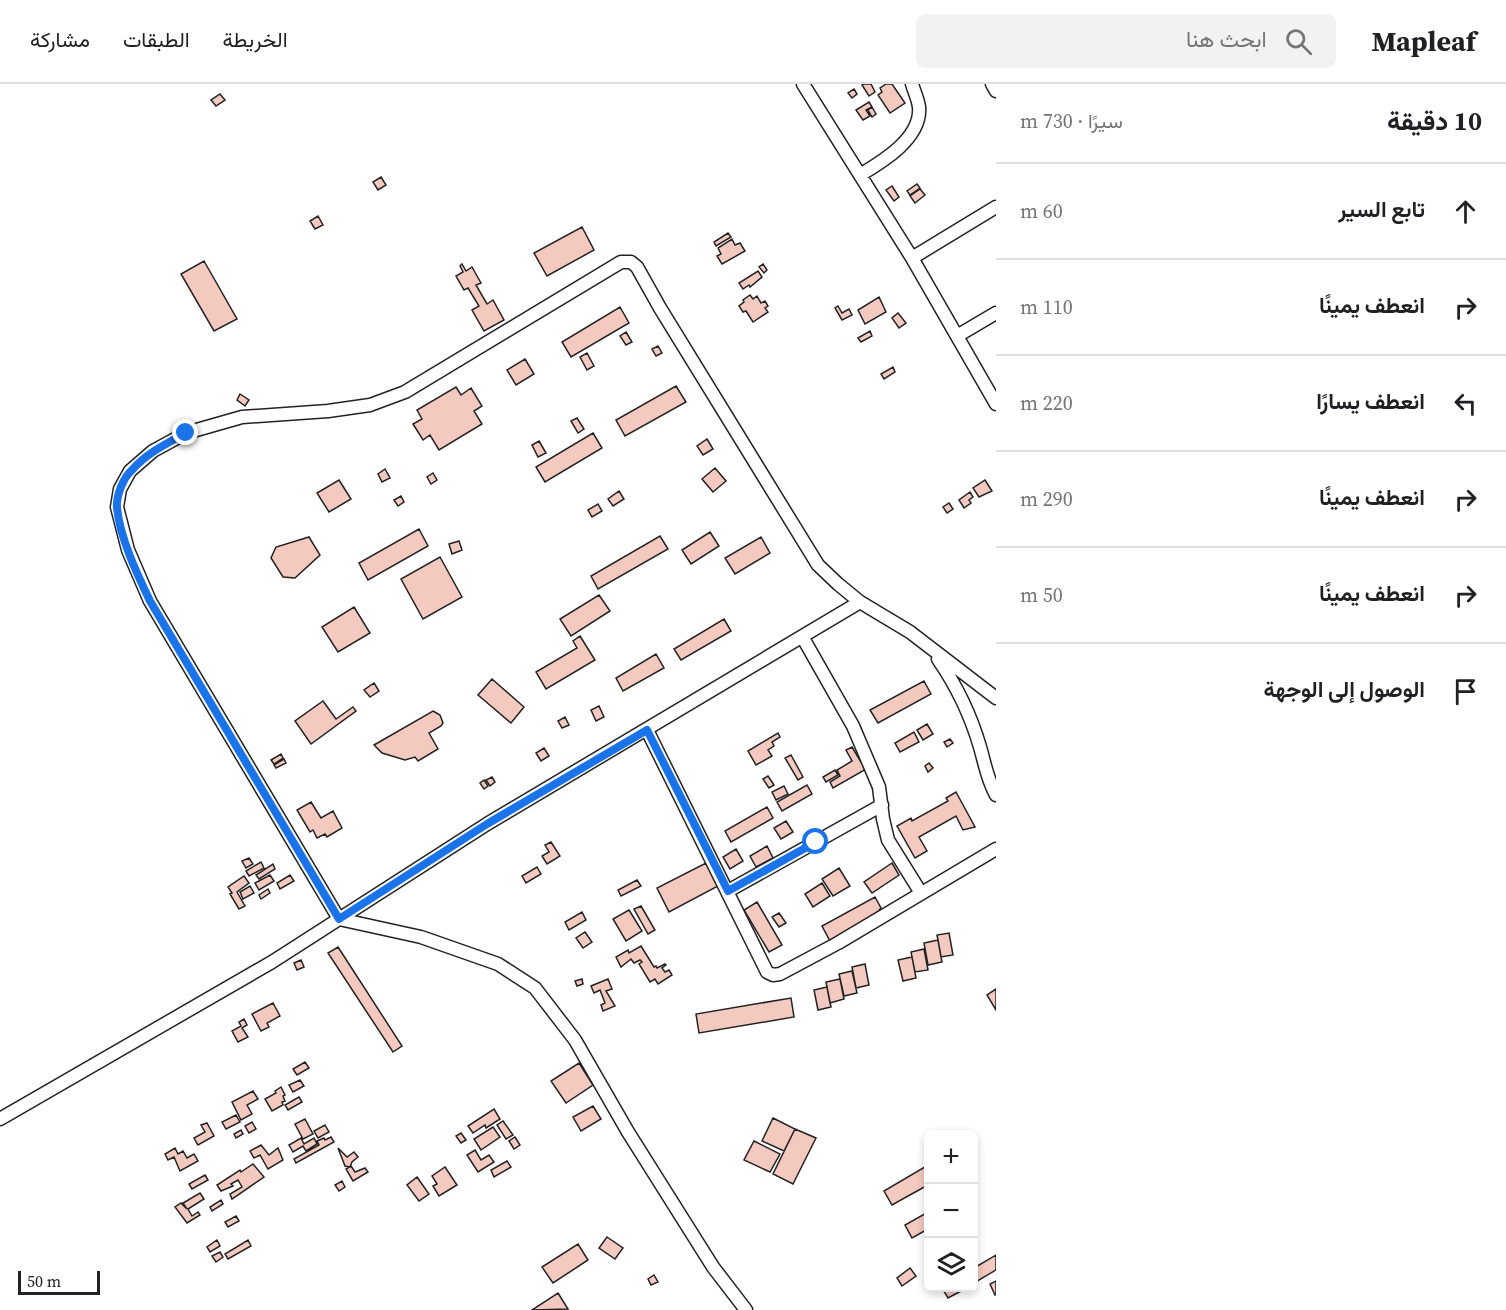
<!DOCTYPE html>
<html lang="ar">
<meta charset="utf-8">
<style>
:root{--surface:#fff;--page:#f2f2f2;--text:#202124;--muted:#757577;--line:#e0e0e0}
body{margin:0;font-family:"Source Serif 4",Vazirmatn,serif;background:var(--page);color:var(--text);direction:rtl}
.controls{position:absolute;right:18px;bottom:18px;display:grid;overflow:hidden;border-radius:9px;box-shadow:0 3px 9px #0003}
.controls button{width:54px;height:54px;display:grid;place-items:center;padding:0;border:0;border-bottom:2px solid var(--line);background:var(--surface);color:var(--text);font:30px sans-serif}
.scale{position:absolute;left:18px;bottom:15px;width:82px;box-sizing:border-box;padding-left:6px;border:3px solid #222;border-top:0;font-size:16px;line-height:21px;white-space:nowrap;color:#222;-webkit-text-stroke:4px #fff;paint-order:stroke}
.stop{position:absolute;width:18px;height:18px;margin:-14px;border:4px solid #1a73e8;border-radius:50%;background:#fff}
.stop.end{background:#1a73e8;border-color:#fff;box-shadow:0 2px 6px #0008}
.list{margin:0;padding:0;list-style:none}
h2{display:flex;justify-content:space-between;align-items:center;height:78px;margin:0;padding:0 24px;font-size:26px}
h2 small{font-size:20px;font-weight:400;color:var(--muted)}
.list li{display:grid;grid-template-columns:39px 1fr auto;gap:18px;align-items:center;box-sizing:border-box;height:96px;padding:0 24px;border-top:2px solid var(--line)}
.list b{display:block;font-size:22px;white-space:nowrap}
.list em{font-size:20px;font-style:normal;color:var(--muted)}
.icon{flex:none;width:33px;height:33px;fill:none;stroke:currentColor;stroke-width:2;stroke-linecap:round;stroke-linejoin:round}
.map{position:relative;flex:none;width:996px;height:1226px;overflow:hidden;direction:ltr}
header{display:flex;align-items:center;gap:36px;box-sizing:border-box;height:84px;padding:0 30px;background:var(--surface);border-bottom:2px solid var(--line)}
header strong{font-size:28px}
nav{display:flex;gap:33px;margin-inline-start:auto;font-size:21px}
.search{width:420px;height:54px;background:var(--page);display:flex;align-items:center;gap:15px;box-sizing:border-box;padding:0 21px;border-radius:9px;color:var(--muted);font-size:22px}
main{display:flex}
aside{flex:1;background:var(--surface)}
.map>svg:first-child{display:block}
.building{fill:#f3c9c0;stroke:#222;stroke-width:1.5}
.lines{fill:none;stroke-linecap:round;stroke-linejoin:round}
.minor-casing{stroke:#222;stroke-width:15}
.minor{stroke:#fff;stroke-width:12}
.route{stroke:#1a73e8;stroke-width:8}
</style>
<header>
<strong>Mapleaf</strong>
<div class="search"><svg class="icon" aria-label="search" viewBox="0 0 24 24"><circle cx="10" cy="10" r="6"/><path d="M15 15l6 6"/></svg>ابحث هنا</div>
<nav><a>الخريطة</a><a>الطبقات</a><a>مشاركة</a></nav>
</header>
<main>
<aside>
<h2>10 دقيقة<small>سيرًا · 730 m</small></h2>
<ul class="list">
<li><svg class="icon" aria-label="ahead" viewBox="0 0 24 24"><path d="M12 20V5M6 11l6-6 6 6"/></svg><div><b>تابع السير</b></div><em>60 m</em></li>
<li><svg class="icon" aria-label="right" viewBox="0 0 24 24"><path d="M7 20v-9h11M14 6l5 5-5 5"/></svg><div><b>انعطف يمينًا</b></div><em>110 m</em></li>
<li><svg class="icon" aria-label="left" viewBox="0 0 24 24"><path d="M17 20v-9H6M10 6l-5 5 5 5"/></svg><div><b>انعطف يسارًا</b></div><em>220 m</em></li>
<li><svg class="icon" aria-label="right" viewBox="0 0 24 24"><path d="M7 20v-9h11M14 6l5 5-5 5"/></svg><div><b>انعطف يمينًا</b></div><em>290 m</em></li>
<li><svg class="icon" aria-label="right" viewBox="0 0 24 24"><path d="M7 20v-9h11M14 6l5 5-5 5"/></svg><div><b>انعطف يمينًا</b></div><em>50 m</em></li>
<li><svg class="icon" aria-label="arrive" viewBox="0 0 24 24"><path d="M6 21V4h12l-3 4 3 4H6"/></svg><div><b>الوصول إلى الوجهة</b></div></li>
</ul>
</aside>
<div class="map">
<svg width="996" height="1226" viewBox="0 0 996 1226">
<rect width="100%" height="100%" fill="#fff"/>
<path class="building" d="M864 0H871L875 8 869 12 862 1Z
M886 0H892L905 19 890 29 878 11 882 8 880 4Z
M854 5 857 10 852 14 848 9Z
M220 10 225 16 216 22 211 16Z
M869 18 872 23 866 26 870 32 863 36 856 26Z
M872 23 876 30 872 33 868 26Z
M381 93 386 101 378 106 373 98Z
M917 100 920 104 910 111 907 107Z
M892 102 899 113 894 117 886 106Z
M920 105 925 111 915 119 910 112Z
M318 132 323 141 315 145 310 137Z
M582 143 594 166 547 192 534 169Z
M728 149 731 153 716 162 714 158Z
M732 155 735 161 740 159 745 167 722 180 717 172 721 170 718 164Z
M204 177 237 235 214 247 181 190Z
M462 180 466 187 472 183 481 199 476 201 487 220 493 216 504 236 484 247 472 226 479 222 468 204 464 206 456 192 463 188 460 182Z
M763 180 767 186 764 189 759 183Z
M758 187 762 193 750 203 749 201 743 205 739 199Z
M750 211 753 215 757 212 761 219 765 217 768 222 765 224 768 228 753 238 746 227 743 228 739 222 744 218 743 216Z
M879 213 886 228 865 240 858 226Z
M838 222 842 229 849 225 852 231 842 236 835 224Z
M620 223 629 239 571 273 562 258Z
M898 229 906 239 899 244 892 234Z
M870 247 872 252 861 258 858 254Z
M626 248 632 258 626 261 620 252Z
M658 262 662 269 656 272 652 265Z
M587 269 594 282 587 286 580 273Z
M525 275 534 290 516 301 507 286Z
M893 283 895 288 884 295 881 290Z
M676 302 686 318 625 352 616 336Z
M456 303 461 311 471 304 482 322 474 327 482 340 439 366 430 351 423 356 413 340 422 335 417 326Z
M240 310 249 316 245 322 237 316Z
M577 334 584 345 578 349 571 337Z
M593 349 602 364 545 398 536 383Z
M707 355 713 365 703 371 697 362Z
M539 357 546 369 538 373 532 361Z
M715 384 726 397 713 408 702 395Z
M385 385 390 394 382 398 378 390Z
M433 389 437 396 431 400 427 393Z
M339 396 351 415 329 428 317 409Z
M985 396 992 407 979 413 973 404Z
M619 407 624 415 613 422 608 415Z
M970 408 973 413 969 416 971 419 964 424 959 416Z
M401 412 404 418 398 422 394 416Z
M949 419 953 425 947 429 943 423Z
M598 420 602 427 592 433 588 426Z
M419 445 428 462 368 496 359 479Z
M710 448 719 462 691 480 682 466Z
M660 452 668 465 598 505 591 492Z
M309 453 320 471 295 494 283 493 271 474 276 463Z
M761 453 770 469 735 490 725 474Z
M459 457 462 466 452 470 449 460Z
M440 473 462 513 423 535 401 495Z
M599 511 610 527 571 552 560 535Z
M354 523 370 549 338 568 322 543Z
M724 535 731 547 681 576 674 565Z
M580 552 595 576 546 605 536 588 577 564 573 557Z
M656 570 664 584 623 607 616 594Z
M492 595 524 623 511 639 478 611Z
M924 597 931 610 878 639 870 626Z
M374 599 379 607 370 613 364 606Z
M323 617 336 635 353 623 356 627 311 660 295 637Z
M599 622 604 633 596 637 591 626Z
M433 627 440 631 443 639 441 642 429 649 438 665 418 677 415 673 405 676 382 669 374 661Z
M565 633 569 641 562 644 558 637Z
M927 640 933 650 923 656 917 646Z
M914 648 919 658 900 668 895 659Z
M778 649 780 653 772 658 774 662 768 666 772 672 756 681 748 667Z
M950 655 953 659 947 663 944 658Z
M852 663 861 678 864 677 868 684 833 704 830 698 840 692 837 686 852 677 846 666Z
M544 664 549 672 541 677 536 669Z
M281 670 283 674 274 680 271 676Z
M791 671 803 693 798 696 785 674Z
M284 675 286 679 276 684 274 681Z
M929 679 933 684 928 688 925 682Z
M835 686 838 691 826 698 823 693Z
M768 692 774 701 769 704 763 695Z
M492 693 495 698 490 702 486 696Z
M484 696 488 702 484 705 480 699Z
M807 701 812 710 782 727 777 718Z
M784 702 788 710 776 716 772 708Z
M956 708 975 743 963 746 956 732 919 753 927 767 915 774 897 742 911 734 912 737 948 717 946 714Z
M311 718 321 734 333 727 342 744 327 753 325 750 317 754 313 746 310 748 297 726Z
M767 723 773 734 731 758 725 747Z
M786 737 793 748 781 755 774 744Z
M551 758 560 772 547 780 542 772 549 768 545 761Z
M767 762 773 774 756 783 750 772Z
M736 765 743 777 730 785 723 773Z
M249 774 253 780 246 784 242 777Z
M261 778 264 784 249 792 246 787Z
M706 779 718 802 669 828 657 804Z
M892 779 899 791 872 809 864 798Z
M273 780 275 785 259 795 256 791Z
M537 783 541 790 526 799 522 792Z
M839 784 850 802 833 812 822 795Z
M270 791 274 797 259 806 255 799Z
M290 791 294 797 280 805 277 799Z
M244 792 249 799 237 808 245 822 239 825 230 810 232 809 228 803Z
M637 796 641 802 621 812 618 806Z
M822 799 830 812 813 823 805 810Z
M250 802 254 809 243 815 240 808Z
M268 805 270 809 261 815 259 811Z
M875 813 881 824 866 842 830 857 822 842Z
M757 818 782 861 769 868 744 826Z
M641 822 655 846 648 850 634 825Z
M629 826 642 847 626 857 613 835Z
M582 828 586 836 569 846 565 838Z
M779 829 786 839 779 843 772 833Z
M585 848 592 858 583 864 576 854Z
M949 849 953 871 941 873 937 851Z
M938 856 942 878 928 881 924 859Z
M641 862 654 883 656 882 657 884 665 880 666 881 662 884 665 888 669 886 672 891 658 900 655 895 650 898 639 880 642 878 640 876 634 879 631 875 621 883 616 873 628 866 629 869Z
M338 863 402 962 393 968 328 869Z
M924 865 928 886 915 888 911 868Z
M912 873 916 894 903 897 898 876Z
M301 876 304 883 297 886 294 879Z
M865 880 869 901 856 904 852 883Z
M852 887 857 909 844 912 839 890Z
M582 895 583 900 577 902 575 897Z
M608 895 612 905 606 907 615 922 603 927 601 921 605 919 600 906 594 909 591 902Z
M840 895 844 915 830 919 826 898Z
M827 903 831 923 818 926 814 906Z
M996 905V926L987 911Z
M791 914 794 933 699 949 696 930Z
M273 919 280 932 267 939 269 943 261 947 252 930Z
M244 935 247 941 242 944 248 953 238 958 232 947 241 942 239 938Z
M305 978 309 984 297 991 293 985Z
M579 979 593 1001 566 1019 551 997Z
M300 996 304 1002 293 1008 289 1001Z
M281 1003 285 1011 283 1012 285 1017 282 1018 283 1021 272 1027 265 1015 276 1009 275 1007Z
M253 1007 258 1015 247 1021 252 1030 241 1036 232 1018Z
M299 1013 302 1018 288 1026 285 1021Z
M593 1022 601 1035 581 1047 573 1033Z
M494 1025 500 1035 486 1044 485 1041 473 1049 468 1042Z
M236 1031 240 1038 226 1045 222 1038Z
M773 1034 795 1045 784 1067 762 1057Z
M305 1035 313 1050 303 1055 295 1040Z
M503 1037 513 1051 506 1055 497 1041Z
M252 1038 256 1045 249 1049 245 1042Z
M207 1039 214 1052 198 1061 194 1054 205 1048 201 1041Z
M325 1041 329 1048 318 1054 314 1047Z
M493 1043 500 1053 481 1066 474 1055Z
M795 1045 816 1054 793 1100 773 1090Z
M241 1046 243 1050 236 1054 234 1050Z
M461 1049 466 1056 461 1059 456 1052Z
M331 1053 334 1058 296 1079 294 1075 319 1061 317 1057 324 1054 325 1056Z
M515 1053 520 1061 514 1065 509 1057Z
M301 1054 304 1060 314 1054 317 1060 306 1067 303 1062 293 1068 289 1061Z
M754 1057 780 1070 770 1088 744 1076Z
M261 1061 269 1071 278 1064 283 1076 268 1085 260 1071 254 1074 250 1067Z
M175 1064 178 1070 183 1067 187 1074 194 1070 198 1077 180 1087 174 1073 168 1076 165 1070Z
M338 1064 347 1073 354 1068 358 1073 352 1078 350 1083 345 1082Z
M475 1066 481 1076 489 1071 494 1078 478 1088 467 1071Z
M507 1077 511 1083 494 1093 491 1086Z
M253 1080 264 1093 232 1115 230 1110 242 1103 238 1096 231 1100 233 1102 221 1107 217 1101 240 1086 241 1088Z
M928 1081V1101L892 1121 884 1107Z
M351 1082 355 1088 365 1084 368 1088 353 1097 346 1085Z
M445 1083 457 1101 439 1112 433 1102 437 1100 432 1092Z
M205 1091 208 1096 192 1105 189 1100Z
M417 1093 429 1110 419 1117 407 1101Z
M342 1097 345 1103 339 1107 335 1101Z
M200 1109 204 1115 188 1125 192 1132 198 1128 200 1131 187 1139 175 1123 181 1119 187 1125 183 1119Z
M221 1116 223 1120 212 1127 210 1123Z
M928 1128V1145L912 1154 905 1141Z
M236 1132 239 1137 228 1143 225 1138Z
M607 1153 623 1164 615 1175 599 1164Z
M217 1156 220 1162 210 1168 207 1163Z
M248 1156 251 1162 228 1175 225 1170Z
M578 1160 588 1176 553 1199 542 1183Z
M220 1168 223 1173 216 1178 212 1172Z
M996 1171V1186L974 1199V1184Z
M910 1184 916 1192 902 1202 897 1194Z
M654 1191 658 1198 651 1201 648 1195Z
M996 1197V1210L995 1211 990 1200Z
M942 1204H967L948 1214Z
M558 1209 568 1225 532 1226Z"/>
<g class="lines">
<defs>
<path id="minor" d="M803 0 912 174 996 320
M992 0 996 7
M860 91C882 78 922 54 919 23 918 15 914 7 912 0
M912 174 996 123
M957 252 996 229
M803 554 853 642 879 703 883 735 888 756 921 809
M938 575C956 601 971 632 980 663 985 680 987 695 996 711
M647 646 767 888 773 891 780 890 838 859 996 765
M728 807 882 721
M0 1035 272 878 487 740 860 518
M746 1226 713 1183 628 1048 575 956 535 904 498 880 421 853 339 835 150 517 128 466 117 423 120 405 130 387 153 367 186 349 242 333 328 327 370 321 405 308 621 178H631L637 183 660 224 818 481 838 500 860 518 910 548 996 614"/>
</defs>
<use href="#minor" class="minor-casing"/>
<use href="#minor" class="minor"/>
</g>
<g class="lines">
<path class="route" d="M186 349C166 360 147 369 132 386 123 394 116 412 117 424 120 454 137 490 150 517L339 835 487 740 647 646 728 807 816 758"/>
</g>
</svg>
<div class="controls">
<button>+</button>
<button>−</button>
<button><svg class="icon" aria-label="layers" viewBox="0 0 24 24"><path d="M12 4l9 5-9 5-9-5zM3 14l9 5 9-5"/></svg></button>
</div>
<div class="scale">50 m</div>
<div class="stop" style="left:816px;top:758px"></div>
<div class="stop end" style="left:186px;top:349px"></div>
</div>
</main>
